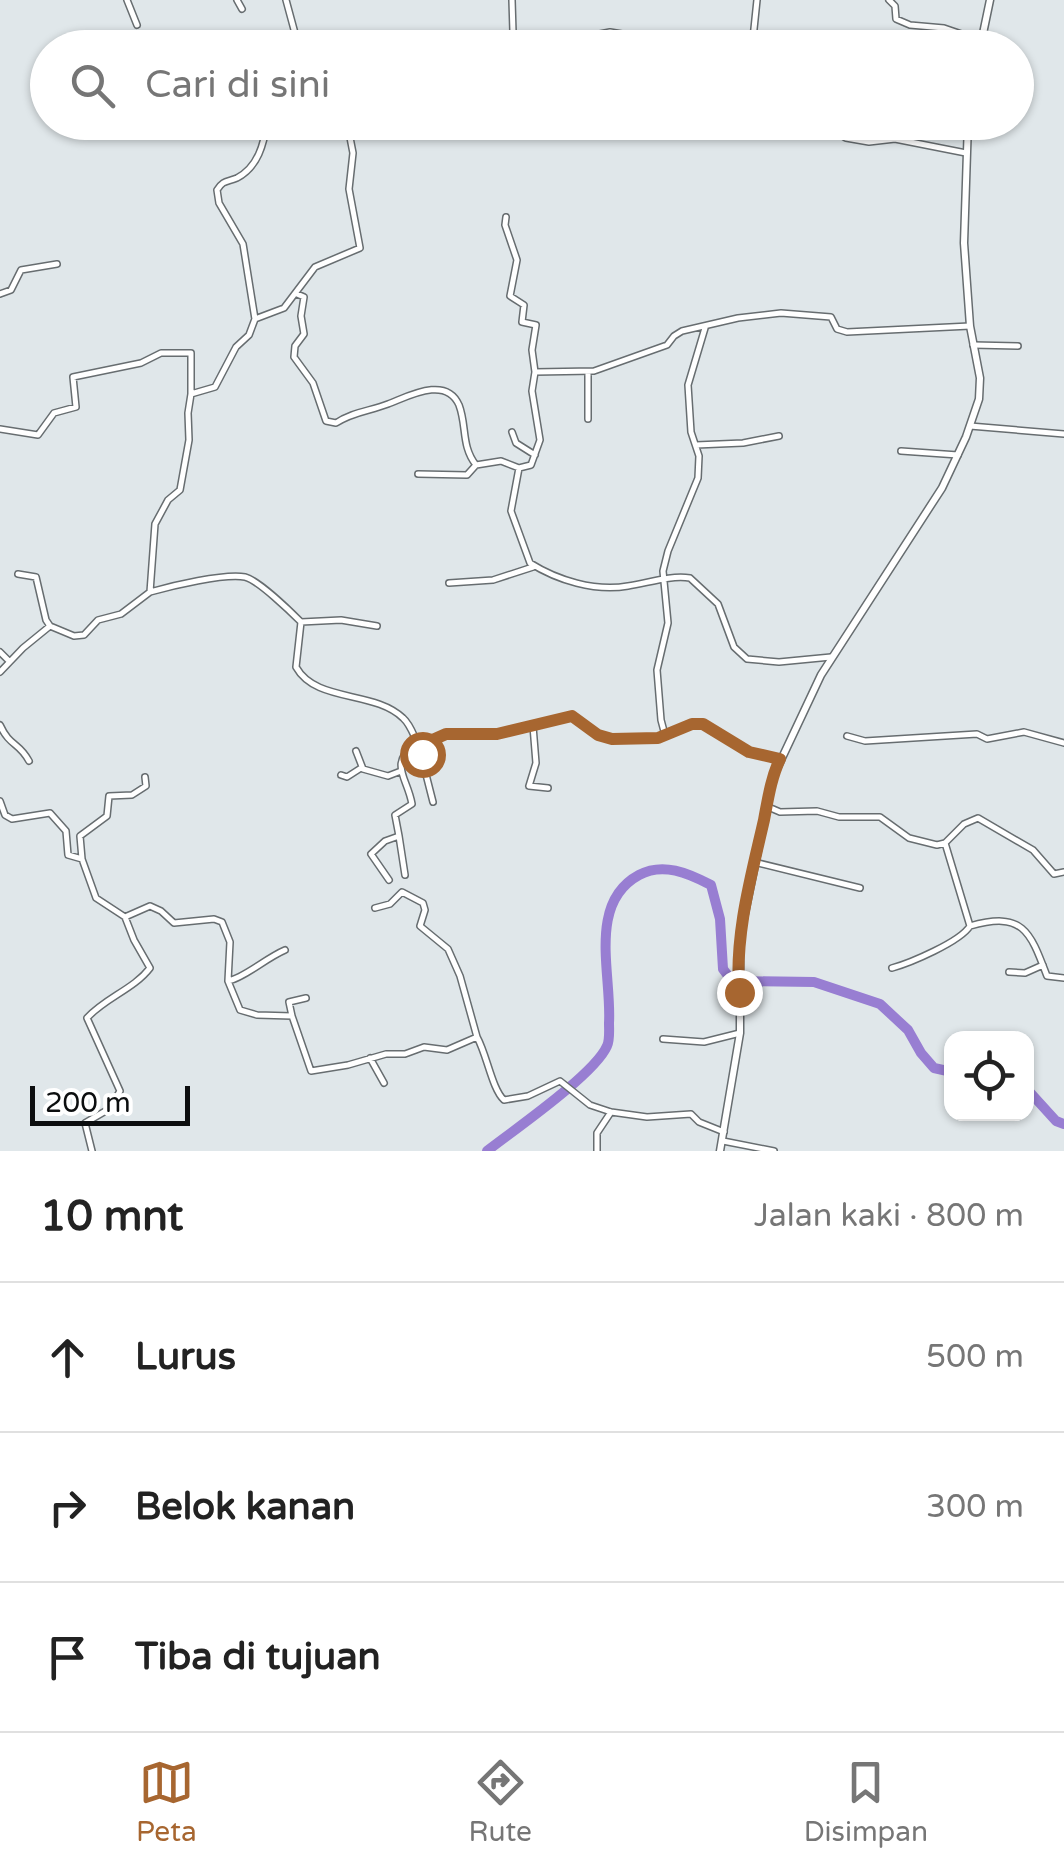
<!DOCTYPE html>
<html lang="id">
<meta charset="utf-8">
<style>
:root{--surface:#fff;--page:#f6f6f6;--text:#222;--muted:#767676;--line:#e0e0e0;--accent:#a76630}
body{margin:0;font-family:"Varela Round",sans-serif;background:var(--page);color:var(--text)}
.controls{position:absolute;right:30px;bottom:30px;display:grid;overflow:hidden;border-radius:20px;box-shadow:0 2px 8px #0004}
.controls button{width:90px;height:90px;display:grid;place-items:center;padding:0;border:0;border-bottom:2px solid var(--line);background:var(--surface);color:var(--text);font:50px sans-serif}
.scale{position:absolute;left:30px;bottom:25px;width:160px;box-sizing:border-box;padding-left:10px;border:5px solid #0c0e0f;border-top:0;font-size:28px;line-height:35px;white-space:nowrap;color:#0c0e0f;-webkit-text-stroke:8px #fff;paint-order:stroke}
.stop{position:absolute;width:30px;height:30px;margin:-22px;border:8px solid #a76630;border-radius:50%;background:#fff}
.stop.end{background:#a76630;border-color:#fff;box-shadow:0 2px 10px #0008}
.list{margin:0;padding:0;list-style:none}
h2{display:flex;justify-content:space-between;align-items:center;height:130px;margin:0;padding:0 40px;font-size:42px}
h2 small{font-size:32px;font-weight:400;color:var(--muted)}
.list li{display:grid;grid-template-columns:65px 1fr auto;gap:30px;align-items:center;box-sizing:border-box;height:150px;padding:0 40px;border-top:2px solid var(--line)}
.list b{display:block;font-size:38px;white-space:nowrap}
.list em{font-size:32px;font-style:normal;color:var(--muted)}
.icon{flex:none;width:55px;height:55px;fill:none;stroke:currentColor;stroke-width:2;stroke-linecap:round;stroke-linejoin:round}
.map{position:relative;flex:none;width:1064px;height:1151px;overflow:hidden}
.search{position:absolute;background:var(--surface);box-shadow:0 2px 8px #0004;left:30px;right:30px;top:30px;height:110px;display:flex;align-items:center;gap:25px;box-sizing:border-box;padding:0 35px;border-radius:55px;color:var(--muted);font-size:38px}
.sheet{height:580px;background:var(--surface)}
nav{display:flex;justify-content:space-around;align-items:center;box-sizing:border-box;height:140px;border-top:2px solid var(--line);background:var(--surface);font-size:28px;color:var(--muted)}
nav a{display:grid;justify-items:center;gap:5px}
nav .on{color:var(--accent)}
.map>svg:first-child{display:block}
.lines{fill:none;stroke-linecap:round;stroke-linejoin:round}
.river{stroke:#987ed2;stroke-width:10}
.street-casing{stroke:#676d70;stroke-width:8}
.secondary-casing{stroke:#676d70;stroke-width:9}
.street{stroke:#fff;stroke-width:5}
.secondary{stroke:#fff;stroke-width:6}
.route{stroke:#a76630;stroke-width:12}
</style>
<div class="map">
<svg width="1064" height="1151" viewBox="0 0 1064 1151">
<rect width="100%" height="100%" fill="#e0e7ea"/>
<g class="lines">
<path class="river" d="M1026 1088 1056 1121 1064 1124
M487 1151C514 1130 595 1074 607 1046 610 1040 609 1030 609 1023 612 975 587 903 639 875 663 862 688 873 711 885L720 919 723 969 732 981 814 982 880 1004 908 1030 921 1053 934 1068 952 1072"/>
<defs>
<path id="street" d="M127 0 137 25
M237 0 242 9
M286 0 299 48
M512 0 513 32 519 46H538L610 32 622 34 640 48
M889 0 895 6 896 19 910 25 944 28 982 41
M752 48 757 0
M820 122 846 138 869 142 895 139 966 153
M506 217 505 225 517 260 510 296 524 305 522 322 536 325 532 350 535 372
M0 294 11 290 21 270 57 264
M297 294 304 297 301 316 304 334 295 346 294 357 313 383 326 421 336 423C352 412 370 411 388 404 407 397 446 375 459 405 467 426 461 446 476 465L501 461 519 468 511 511 530 563C557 580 595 592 628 586 648 583 670 575 690 578L718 604 734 647 747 659 779 662 831 657
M255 319 243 244 219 203 217 190C223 180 227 182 237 178 258 167 264 144 267 122
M973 345 1018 346
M588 419V372
M970 426 1064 434
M0 429 38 435 54 413 76 407 73 377 141 363 161 353H191V394
M512 432 516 443 535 455
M696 445 743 443 779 436
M901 451 958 455
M519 468 531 465 540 440 532 391 535 372 594 371 667 345 674 336 682 331 738 318 781 313 831 317 837 329 847 332 970 326
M418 474 467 475 476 465
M18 574 36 577 46 620 50 626
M449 583 493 580 533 567
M150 592C171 586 225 573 245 577 258 580 291 612 301 622L296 667C316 703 374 690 403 718 411 725 414 737 419 746L446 734H497L572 716 598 735 612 739 658 738 692 724 703 725 749 752 780 759
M301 622 341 620 377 626
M0 652 9 661
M0 672 23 648 50 626 74 636 84 635 98 620 121 614 150 592 155 524 168 500 180 490 189 440 188 413 191 394 215 387 236 347 249 335 255 319 284 308 315 267 360 248 349 189 353 153 347 122
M0 725C10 747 19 742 29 761
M533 726 536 763 529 786 548 788
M665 735 661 720 657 670 668 623 663 571 668 551 698 478 699 456 691 432 688 385 705 328
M847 736 865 741 977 734 987 739 1024 732 1064 743
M419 747 433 802
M356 751 363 769 388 776 401 771
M341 775 347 777 361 768
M0 801 5 815 12 819 50 813 66 831 68 855 82 859 96 898 125 917 134 940 150 968C134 989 105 998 87 1018L120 1091 109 1109 85 1123 92 1151
M766 806 780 812 817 811 839 817H880L909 838 937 845 945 843 964 824 978 818 1033 850 1054 874 1064 872
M399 836 405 875
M945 843 970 926C1023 911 1030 931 1047 976L1064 978
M82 859 80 836 107 816 109 796 132 795 146 786 145 777
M754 862 860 888
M389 880 371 854 385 841 399 836 395 815 412 804C407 776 388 765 416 742
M375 908 390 904 402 892 423 903 425 910 420 926 448 949 460 976 477 1037
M125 917 150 906 161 911 174 923 214 919 222 922 230 942 228 981 240 1010 257 1015 292 1016 311 1071 348 1065 386 1054H405L424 1047 447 1050 477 1037C487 1055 492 1089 504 1100L528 1096 560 1081 590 1105 611 1112 647 1117 691 1114 699 1122 724 1132
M892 968C910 963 960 942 970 926
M1009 972 1025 973 1043 965
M228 981C244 978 266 958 285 950
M292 1016 289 1002 306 998
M663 1039 704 1042 740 1033
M370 1058 384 1083
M723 1141 774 1151
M597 1151V1133L611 1112"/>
<path id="secondary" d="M980 48 990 0
M720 1151 740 1033V937L773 777 821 675 942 488 966 437 979 399 980 378 970 326 964 243 968 122"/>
</defs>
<use href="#street" class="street-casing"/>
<use href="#secondary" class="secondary-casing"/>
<use href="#street" class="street"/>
<use href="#secondary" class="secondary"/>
</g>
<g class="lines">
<path class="route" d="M422 754 419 746 446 734H497L572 716 598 735 612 739 658 738 692 724H703L749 752 780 759C771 778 768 799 764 820 751 877 735 933 739 992"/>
</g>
</svg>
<div class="controls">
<button><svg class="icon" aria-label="locate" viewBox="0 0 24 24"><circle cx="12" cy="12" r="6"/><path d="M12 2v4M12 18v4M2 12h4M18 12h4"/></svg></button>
</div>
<div class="scale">200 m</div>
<div class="stop" style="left:422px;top:754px"></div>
<div class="stop end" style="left:739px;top:992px"></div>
<div class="search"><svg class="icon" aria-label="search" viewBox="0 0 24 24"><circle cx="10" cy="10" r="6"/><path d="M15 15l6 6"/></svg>Cari di sini</div>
</div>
<section class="sheet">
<h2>10 mnt<small>Jalan kaki · 800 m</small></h2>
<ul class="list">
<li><svg class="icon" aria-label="ahead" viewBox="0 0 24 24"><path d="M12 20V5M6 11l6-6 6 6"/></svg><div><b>Lurus</b></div><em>500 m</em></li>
<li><svg class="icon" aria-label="right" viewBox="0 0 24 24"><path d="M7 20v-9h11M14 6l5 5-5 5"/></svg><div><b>Belok kanan</b></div><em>300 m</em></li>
<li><svg class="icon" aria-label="arrive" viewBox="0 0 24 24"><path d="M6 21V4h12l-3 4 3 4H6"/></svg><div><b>Tiba di tujuan</b></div></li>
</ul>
</section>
<nav>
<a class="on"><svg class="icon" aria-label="map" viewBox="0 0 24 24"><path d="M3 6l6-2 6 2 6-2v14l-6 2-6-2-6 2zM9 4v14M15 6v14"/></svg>Peta</a>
<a><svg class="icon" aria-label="directions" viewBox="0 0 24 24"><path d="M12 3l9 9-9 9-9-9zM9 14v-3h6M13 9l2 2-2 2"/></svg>Rute</a>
<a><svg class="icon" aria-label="saved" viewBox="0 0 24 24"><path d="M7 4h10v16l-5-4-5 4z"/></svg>Disimpan</a>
</nav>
